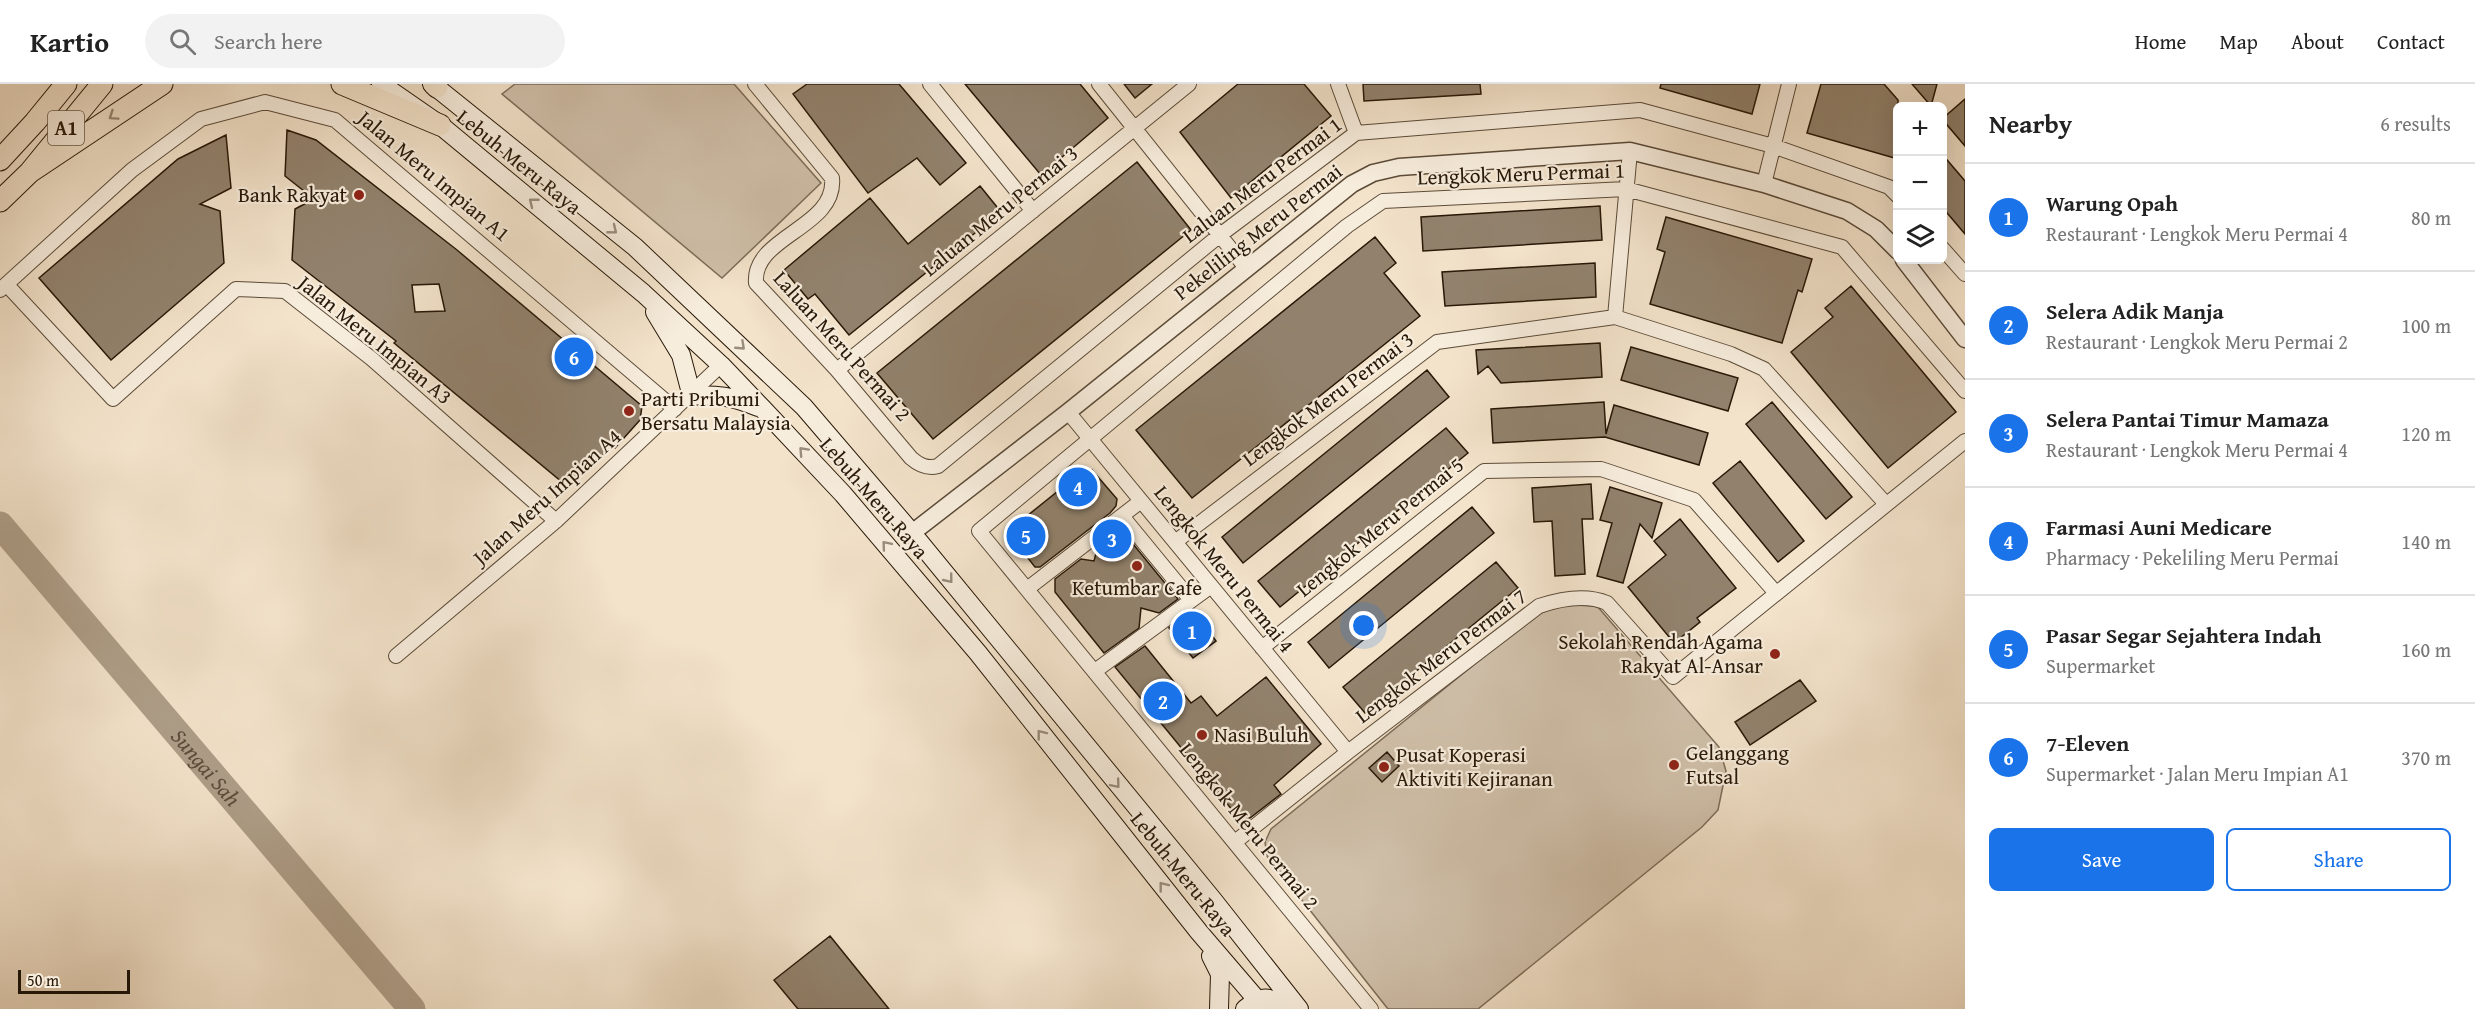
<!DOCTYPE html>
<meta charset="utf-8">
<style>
:root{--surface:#fff;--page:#f2f2f2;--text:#222;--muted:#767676;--line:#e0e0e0;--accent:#1a73e8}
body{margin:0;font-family:"Gentium Book Plus",serif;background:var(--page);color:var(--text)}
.controls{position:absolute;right:18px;top:18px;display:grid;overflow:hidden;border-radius:9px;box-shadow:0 6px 24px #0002}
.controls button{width:54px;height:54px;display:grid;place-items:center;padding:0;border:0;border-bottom:2px solid var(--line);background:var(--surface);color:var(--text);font:30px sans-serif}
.scale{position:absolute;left:18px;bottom:15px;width:112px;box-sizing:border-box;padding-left:6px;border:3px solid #281807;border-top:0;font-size:16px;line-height:21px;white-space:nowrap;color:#281807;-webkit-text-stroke:4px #f7eddd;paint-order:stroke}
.you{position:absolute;left:1364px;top:542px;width:21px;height:21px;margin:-15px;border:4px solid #fff;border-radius:50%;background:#1a73e8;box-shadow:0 0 0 9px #1a73e833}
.badge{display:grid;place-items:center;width:39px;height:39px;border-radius:50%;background:var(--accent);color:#fff;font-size:20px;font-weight:700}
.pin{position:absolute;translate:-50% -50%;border:3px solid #fff;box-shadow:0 2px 6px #0006}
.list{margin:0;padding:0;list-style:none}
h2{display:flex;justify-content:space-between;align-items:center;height:78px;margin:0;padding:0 24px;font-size:26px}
h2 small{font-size:20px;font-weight:400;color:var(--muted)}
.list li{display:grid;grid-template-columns:39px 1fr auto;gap:18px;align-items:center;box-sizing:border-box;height:108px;padding:0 24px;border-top:2px solid var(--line)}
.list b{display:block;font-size:22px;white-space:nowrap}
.list p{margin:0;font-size:20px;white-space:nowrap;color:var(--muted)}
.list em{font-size:20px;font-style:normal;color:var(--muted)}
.actions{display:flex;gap:12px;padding:18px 24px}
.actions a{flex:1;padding:14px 0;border:2px solid var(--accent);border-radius:9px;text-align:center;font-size:21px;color:var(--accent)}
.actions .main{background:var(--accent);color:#fff}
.icon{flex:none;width:33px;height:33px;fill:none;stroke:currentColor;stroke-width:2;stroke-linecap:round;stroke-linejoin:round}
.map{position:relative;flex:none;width:1965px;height:925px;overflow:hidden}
header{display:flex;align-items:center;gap:36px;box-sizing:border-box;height:84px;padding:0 30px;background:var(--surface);border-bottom:2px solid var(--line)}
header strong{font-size:28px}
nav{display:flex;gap:33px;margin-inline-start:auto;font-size:21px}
.search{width:420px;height:54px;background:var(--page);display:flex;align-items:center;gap:15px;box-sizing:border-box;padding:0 21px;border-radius:33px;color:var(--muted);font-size:22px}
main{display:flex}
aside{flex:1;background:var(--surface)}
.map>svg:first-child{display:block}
.green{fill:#d0c0aa;stroke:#7c6c58;stroke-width:1.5}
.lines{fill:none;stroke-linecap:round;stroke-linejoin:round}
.river{stroke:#ae9e88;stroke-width:27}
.building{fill:#92826d;stroke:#281807;stroke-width:1.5;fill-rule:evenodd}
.minor-casing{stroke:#5b4b38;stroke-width:16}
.tertiary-casing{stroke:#5b4b38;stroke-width:19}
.secondary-casing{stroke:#281807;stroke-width:20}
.primary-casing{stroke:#281807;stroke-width:23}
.minor{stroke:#f7eddd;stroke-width:14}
.tertiary{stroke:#f7eddd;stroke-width:16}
.secondary{stroke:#f7eddd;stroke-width:18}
.primary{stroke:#f3e3cb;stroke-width:21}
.oneway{stroke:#988873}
.oneway2{stroke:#9a8d7d}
.poi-dot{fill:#8f2418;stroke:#f7eddd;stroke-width:2}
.labels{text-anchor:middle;stroke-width:4.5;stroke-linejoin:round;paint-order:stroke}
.shield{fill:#f7eddd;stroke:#665847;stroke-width:1.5}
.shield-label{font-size:20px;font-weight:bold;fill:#281807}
.street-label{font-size:21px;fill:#281807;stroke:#f7eddd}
.poi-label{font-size:21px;fill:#281807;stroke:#f7eddd;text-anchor:start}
.water-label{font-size:22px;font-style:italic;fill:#5e4e3b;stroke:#f7eddd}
</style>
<header>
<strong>Kartio</strong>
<div class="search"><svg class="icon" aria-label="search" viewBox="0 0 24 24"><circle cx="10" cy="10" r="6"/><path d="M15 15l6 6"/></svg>Search here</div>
<nav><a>Home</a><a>Map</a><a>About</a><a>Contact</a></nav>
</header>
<main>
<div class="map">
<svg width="1965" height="925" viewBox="0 0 1965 925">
<rect width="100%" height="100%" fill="#f3e3cb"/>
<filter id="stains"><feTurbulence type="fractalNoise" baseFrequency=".00333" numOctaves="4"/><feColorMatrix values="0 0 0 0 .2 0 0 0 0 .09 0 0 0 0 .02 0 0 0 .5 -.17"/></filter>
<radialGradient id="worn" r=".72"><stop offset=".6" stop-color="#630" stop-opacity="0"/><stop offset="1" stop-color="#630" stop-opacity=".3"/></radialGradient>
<path class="green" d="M515 0H734L821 99 722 194 502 10Z
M1574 521 1597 522 1719 663 1726 687 1718 726 1702 743 1478 925H1388L1267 772 1265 758 1271 745 1534 532 1556 523Z"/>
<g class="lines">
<path class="river" id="s1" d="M0 441 412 925"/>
</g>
<path class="building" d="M807 0H899L966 79 940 101 917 74 868 109 793 10Z
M965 0H1080L1108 34 1041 91Z
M1124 0H1152L1135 14Z
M1238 0H1304L1331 32 1231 114 1180 48Z
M1363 0H1480L1481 10 1364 17Z
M1661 0H1760L1752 30 1660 4Z
M1821 0H1884L1898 16V75L1807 49Z
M1912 0H1937L1931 22Z
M1965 15V62L1942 35Z
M287 46 316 56 457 166 642 322 640 336 615 364 612 362 568 403 394 259 396 257 292 176 295 125 314 115 285 92ZM439 200 445 227 415 228 412 201Z
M226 51 231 104 200 120 220 127 224 179 111 276 39 194 178 75Z
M1942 70 1965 97V150L1942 123Z
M1137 78 1191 146 933 355 877 289Z
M980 102 1001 128 849 251 815 210 808 215 784 186 870 114 908 160Z
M1600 122 1602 156 1423 167 1421 133Z
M1666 133 1812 175 1802 208 1798 206 1782 259 1650 220 1665 168 1657 165Z
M1375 153 1396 179 1384 189 1420 232 1192 414 1136 346Z
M1595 179 1596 213 1445 222 1442 188Z
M1851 202 1956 328 1888 384 1791 268 1833 233 1825 224Z
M1600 259 1602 293 1501 299 1488 282 1478 290 1476 266Z
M1631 263 1738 294 1728 327 1621 296Z
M1427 286 1449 313 1243 479 1222 453Z
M1604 318 1606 350 1614 321 1708 349 1699 381 1605 353 1493 359 1491 325Z
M1772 318 1852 413 1826 435 1746 340Z
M1446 344 1468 369 1280 523 1258 497Z
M1740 377 1804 457 1778 478 1713 399Z
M1092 386 1117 415 1116 422 1110 429 1040 483H1035L1009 450 1012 444 1083 387Z
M1591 400 1593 435H1582L1585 490 1555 492 1552 437 1534 438 1532 404Z
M1610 403 1662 419 1652 454 1640 440 1623 499 1597 492 1612 439 1600 436Z
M1472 423 1494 449 1329 584 1308 558Z
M1680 435 1736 504 1697 534 1700 538 1674 559 1628 503 1666 471 1654 457Z
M1120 444 1178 515 1159 529 1141 524 1139 544 1104 569 1055 508V495L1081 475 1094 477 1098 462Z
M1496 478 1518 504 1365 629 1343 603Z
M1194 526 1216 557 1193 574 1169 544Z
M1145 562 1191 619 1201 612 1217 632 1266 593 1321 660 1274 701 1281 710 1250 734 1238 733 1115 583Z
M1800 596 1816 617 1750 661 1735 638Z
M1387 668 1399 682 1382 698 1369 684Z
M830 852 889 925H798L774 896Z"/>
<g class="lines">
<defs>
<path id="minor" d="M755 0 832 94C837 144 752 152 756 199L837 286 911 374C919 381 927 385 938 382L1220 151 1356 49 1640 26 1773 62 1889 103 1898 112
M930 0 1033 127
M1099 0 1246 184
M1338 0 1356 49
M1764 100 1789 0
M1942 164 1965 190
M7 201 113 315 236 205 285 207 372 275 556 437
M0 206 132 86 201 35 265 18 335 36 675 325
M1615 233 1630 67
M837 286 1189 0
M1068 328 1348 668
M1122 432 1191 516
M1175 458 1437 258 1615 233 1731 270 1764 285 1886 420
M1027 505 1141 417
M1262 564 1484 387 1601 385 1694 416 1776 509
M396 572 556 437 721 281
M1095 587 1211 502
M1235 758 1348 668 1539 522C1560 515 1586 510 1607 519L1673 593 1965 357
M1371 925 979 447 1347 142 1383 117 1626 105 1842 163 1965 307"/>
<path id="tertiary" d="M1904 176 1965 255
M912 449 1068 328 1352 100 1373 89 1399 83 1630 67 1764 100 1847 127 1876 145 1898 167"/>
<path id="secondary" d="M381 0 440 41 643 209 721 281 763 325 843 410 978 569 1199 848 1265 925
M432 0 635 163 804 323 912 449 1213 816 1299 925
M655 228 681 271 691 309
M688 312C717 310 731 312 758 323
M1211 872 1220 890 1219 925
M1245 925C1263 911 1268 911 1287 925"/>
<path id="primary" d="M342 0 440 41
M434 0 437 3
M0 76 35 38 66 0
M30 88 162 0
M0 117 30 88 102 0"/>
</defs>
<use href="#minor" class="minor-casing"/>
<use href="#tertiary" class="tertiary-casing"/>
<use href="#secondary" class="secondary-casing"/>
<use href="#primary" class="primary-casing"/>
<use href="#minor" class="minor"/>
<use href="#tertiary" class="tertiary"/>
<use href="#secondary" class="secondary"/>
<use href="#primary" class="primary"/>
</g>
<defs><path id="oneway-chevron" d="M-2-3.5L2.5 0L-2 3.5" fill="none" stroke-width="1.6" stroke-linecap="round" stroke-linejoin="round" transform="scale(1.5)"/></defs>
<use class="oneway" href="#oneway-chevron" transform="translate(113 32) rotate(146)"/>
<g class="oneway2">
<use href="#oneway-chevron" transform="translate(533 118) rotate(-141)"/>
<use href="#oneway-chevron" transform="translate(613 146) rotate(39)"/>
<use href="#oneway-chevron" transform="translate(741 262) rotate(43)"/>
<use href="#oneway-chevron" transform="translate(803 367) rotate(-133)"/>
<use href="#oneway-chevron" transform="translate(886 461) rotate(-130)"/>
<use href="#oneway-chevron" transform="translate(949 495) rotate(51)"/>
<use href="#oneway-chevron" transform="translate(1041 650) rotate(-128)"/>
<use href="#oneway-chevron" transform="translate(1116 700) rotate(50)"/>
<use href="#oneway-chevron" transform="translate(1163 802) rotate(-128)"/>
</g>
<g class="poi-dot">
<circle cx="359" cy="111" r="6"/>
<circle cx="629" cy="327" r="6"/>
<circle cx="1137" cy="482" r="6"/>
<circle cx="1775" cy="570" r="6"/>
<circle cx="1202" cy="651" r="6"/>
<circle cx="1674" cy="681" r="6"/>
<circle cx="1384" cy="683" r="6"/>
</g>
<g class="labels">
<rect class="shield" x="48" y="27" width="36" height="34" rx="4.5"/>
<g class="shield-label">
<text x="66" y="51">A1</text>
</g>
<g class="street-label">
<text transform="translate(519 78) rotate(39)" y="7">Lebuh Meru Raya</text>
<text transform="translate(1521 90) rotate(-2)" y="7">Lengkok Meru Permai 1</text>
<text transform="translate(434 92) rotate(40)" y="7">Jalan Meru Impian A1</text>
<text transform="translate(1262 96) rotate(-37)" y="7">Laluan Meru Permai 1</text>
<text transform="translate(1000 127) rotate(-39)" y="7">Laluan Meru Permai 3</text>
<text transform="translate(1258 148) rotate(-38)" y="7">Pekeliling Meru Permai</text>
<text transform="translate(375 256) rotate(39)" y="7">Jalan Meru Impian A3</text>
<text transform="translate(842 262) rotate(48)" y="7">Laluan Meru Permai 2</text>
<text transform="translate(1328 315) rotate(-37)" y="7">Lengkok Meru Permai 3</text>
<text transform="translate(547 413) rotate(-42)" y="7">Jalan Meru Impian A4</text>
<text transform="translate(874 414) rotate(49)" y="7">Lebuh Meru Raya</text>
<text transform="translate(1380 443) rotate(-39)" y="7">Lengkok Meru Permai 5</text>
<text transform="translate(1224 485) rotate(51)" y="7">Lengkok Meru Permai 4</text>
<text transform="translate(1441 572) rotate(-37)" y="7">Lengkok Meru Permai 7</text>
<text transform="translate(1249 742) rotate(51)" y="7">Lengkok Meru Permai 2</text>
<text transform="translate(1183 790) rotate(51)" y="7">Lebuh Meru Raya</text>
</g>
<g class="poi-label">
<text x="347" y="118" text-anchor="end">Bank Rakyat</text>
<text x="641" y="322">Parti Pribumi<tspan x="641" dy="24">Bersatu Malaysia</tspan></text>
<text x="1137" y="511" text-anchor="middle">Ketumbar Cafe</text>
<text x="1763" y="565" text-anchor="end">Sekolah Rendah Agama<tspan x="1763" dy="24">Rakyat Al-Ansar</tspan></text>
<text x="1214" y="658">Nasi Buluh</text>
<text x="1686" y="676">Gelanggang<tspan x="1686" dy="24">Futsal</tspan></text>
<text x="1396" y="678">Pusat Koperasi<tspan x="1396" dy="24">Aktiviti Kejiranan</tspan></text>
</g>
<g class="water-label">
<text dy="8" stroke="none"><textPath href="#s1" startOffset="318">Sungai Sah</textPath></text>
</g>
</g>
<rect width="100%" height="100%" filter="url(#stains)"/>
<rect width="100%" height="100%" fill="url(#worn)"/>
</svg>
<div class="controls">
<button>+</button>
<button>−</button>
<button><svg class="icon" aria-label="layers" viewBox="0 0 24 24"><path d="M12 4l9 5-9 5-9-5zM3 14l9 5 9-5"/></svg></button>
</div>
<div class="scale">50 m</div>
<div class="you"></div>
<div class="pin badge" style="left:1192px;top:547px">1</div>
<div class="pin badge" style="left:1163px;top:617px">2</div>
<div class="pin badge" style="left:1112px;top:455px">3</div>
<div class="pin badge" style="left:1078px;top:403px">4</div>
<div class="pin badge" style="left:1026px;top:452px">5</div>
<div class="pin badge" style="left:574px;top:273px">6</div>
</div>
<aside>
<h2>Nearby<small>6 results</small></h2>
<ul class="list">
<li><span class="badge">1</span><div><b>Warung Opah</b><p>Restaurant · Lengkok Meru Permai 4</p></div><em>80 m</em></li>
<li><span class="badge">2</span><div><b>Selera Adik Manja</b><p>Restaurant · Lengkok Meru Permai 2</p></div><em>100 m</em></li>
<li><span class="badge">3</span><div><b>Selera Pantai Timur Mamaza</b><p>Restaurant · Lengkok Meru Permai 4</p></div><em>120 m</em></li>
<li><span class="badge">4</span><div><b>Farmasi Auni Medicare</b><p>Pharmacy · Pekeliling Meru Permai</p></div><em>140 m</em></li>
<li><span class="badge">5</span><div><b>Pasar Segar Sejahtera Indah</b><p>Supermarket</p></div><em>160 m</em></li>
<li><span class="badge">6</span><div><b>7-Eleven</b><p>Supermarket · Jalan Meru Impian A1</p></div><em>370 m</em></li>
</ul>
<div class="actions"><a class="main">Save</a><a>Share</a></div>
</aside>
</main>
